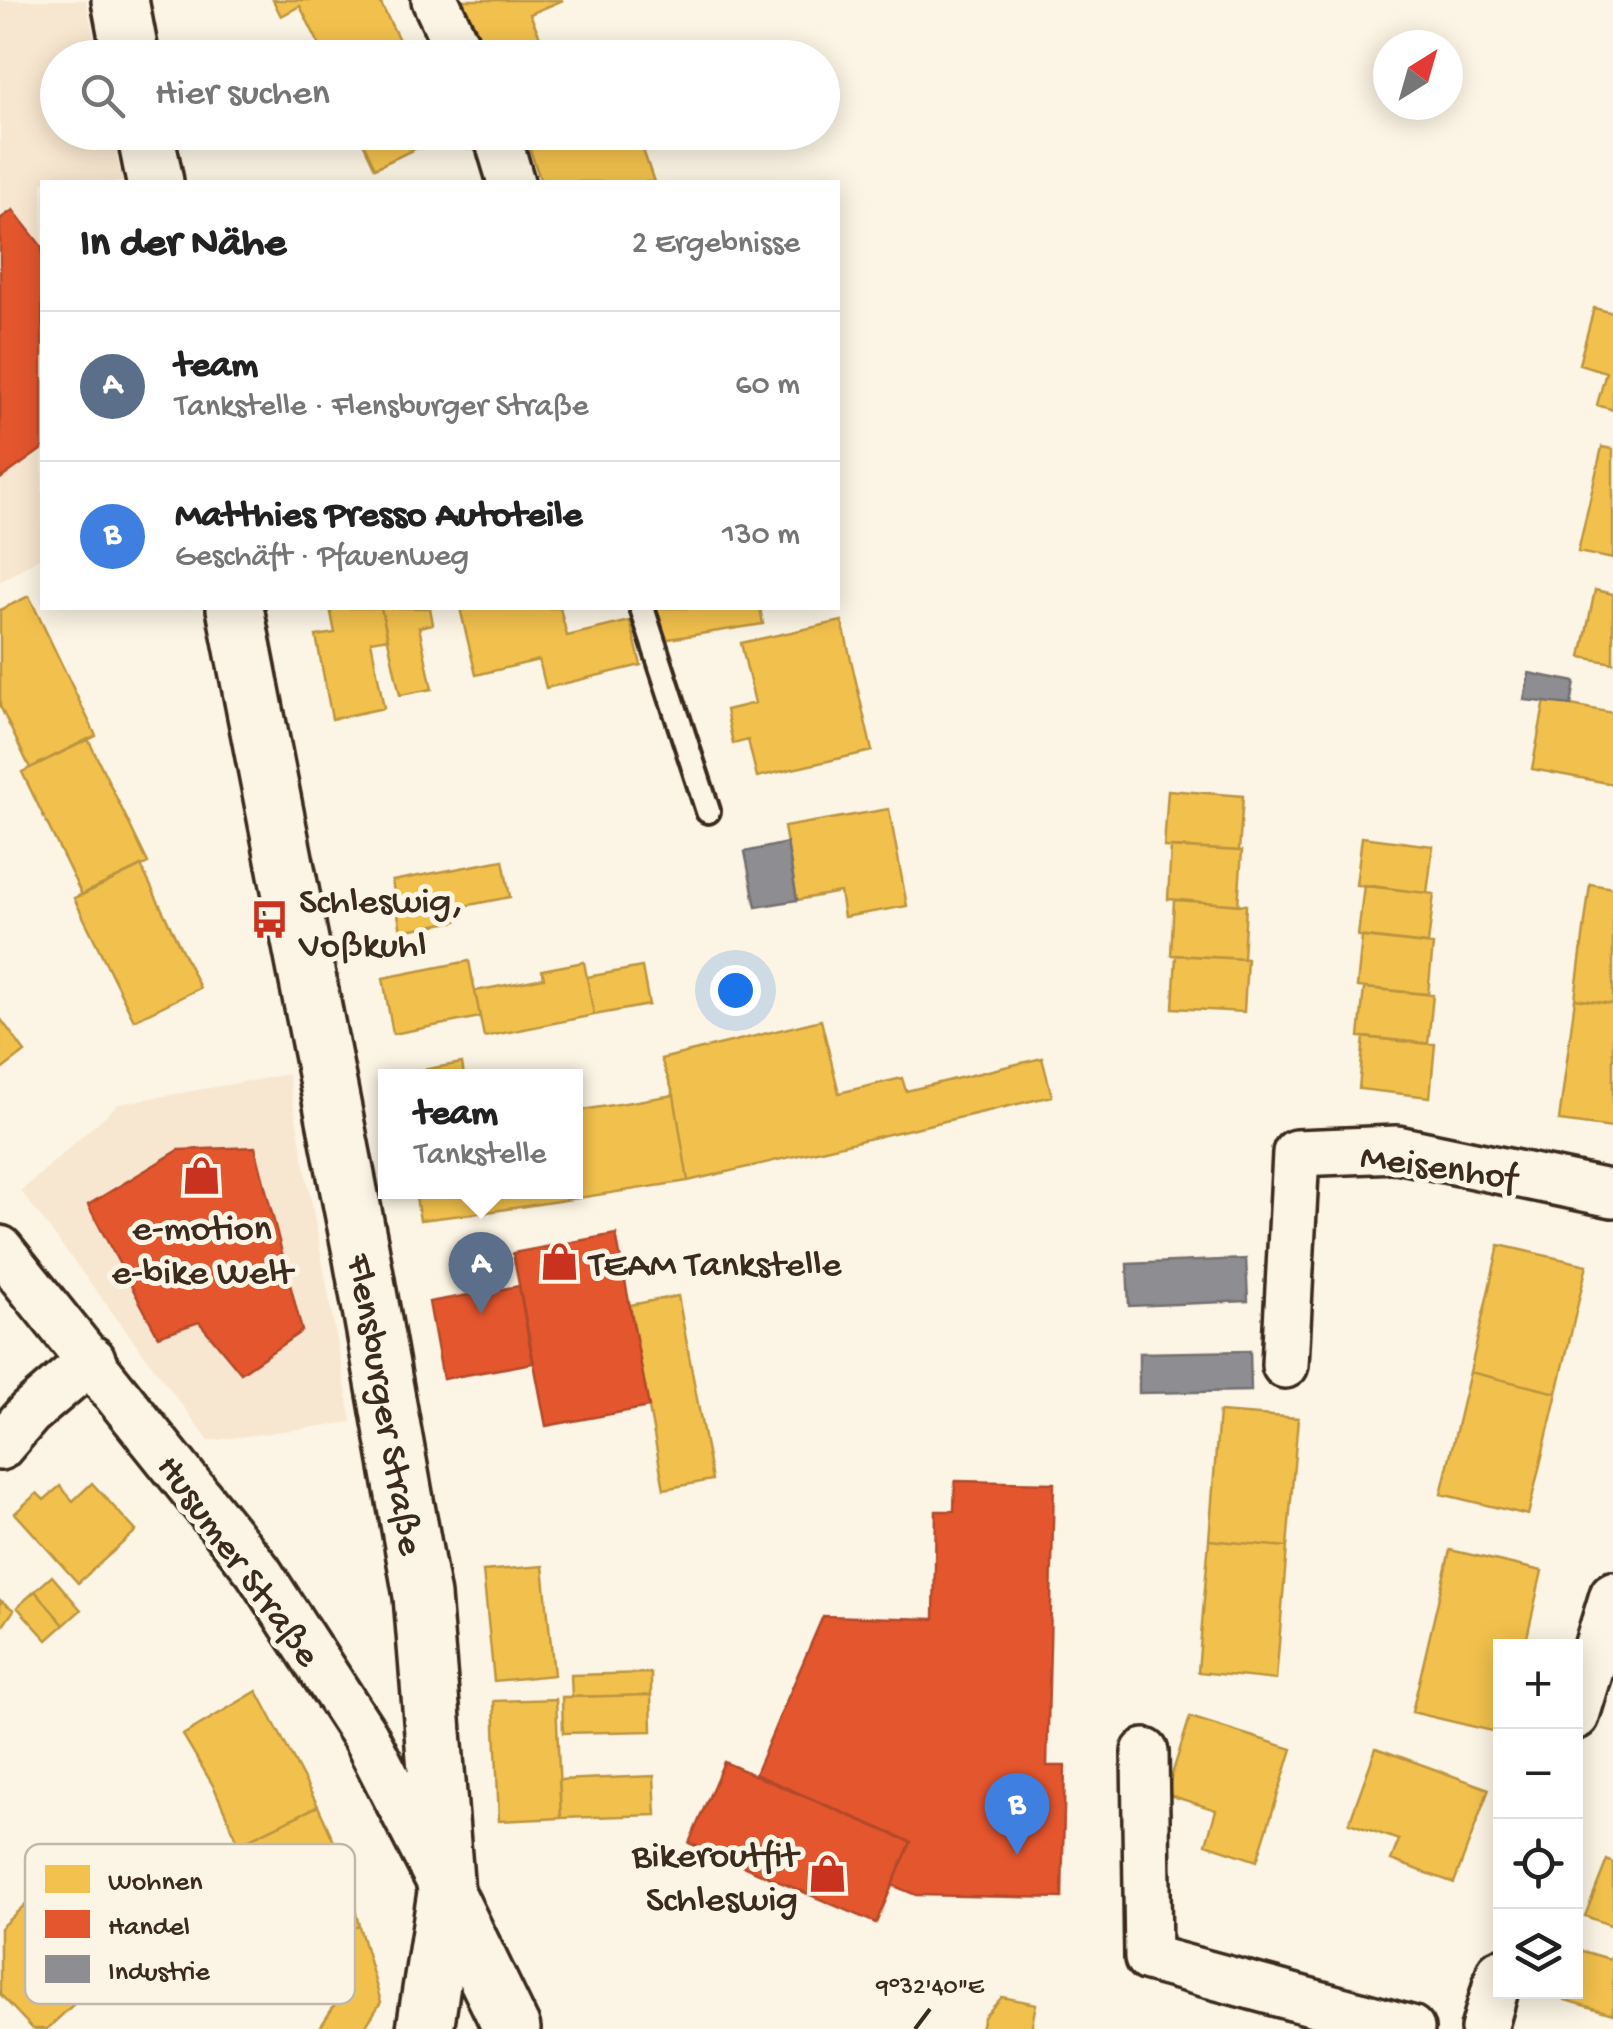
<!DOCTYPE html>
<html lang="de">
<meta charset="utf-8">
<style>
:root{--surface:#fff;--page:#f6f6f6;--text:#222;--muted:#767676;--line:#e0e0e0;--accent:#c8321e}
body{margin:0;font-family:"Gochi Hand",sans-serif;background:var(--page);color:var(--text)}
.controls{position:absolute;right:30px;bottom:30px;display:grid;overflow:hidden;border-radius:0px;box-shadow:0 5px 25px #0003}
.controls button{width:90px;height:90px;display:grid;place-items:center;padding:0;border:0;border-bottom:2px solid var(--line);background:var(--surface);color:var(--text);font:50px sans-serif}
.compass{position:absolute;left:1373px;top:30px;width:90px;height:90px;border-radius:50%;background:var(--surface);box-shadow:0 5px 25px #0003;rotate:37deg}
.you{position:absolute;left:735px;top:990px;width:35px;height:35px;margin:-25px;border:8px solid #fff;border-radius:50%;background:#1a73e8;box-shadow:0 0 0 15px #1a73e833}
.badge{display:grid;place-items:center;width:65px;height:65px;border-radius:50%;background:var(--accent);color:#fff;font-size:32px;font-weight:700}
.pin{position:absolute;translate:-50% -82px;filter:drop-shadow(0 2px 5px #0008)}
.pin::after{content:'';position:absolute;top:52px;width:35px;height:30px;background:inherit;clip-path:polygon(0 0,100% 0,50% 100%)}
.popup{position:absolute;left:378px;top:1069px;width:205px;height:130px;box-sizing:border-box;display:grid;place-content:center;border-radius:0px;background:var(--surface);filter:drop-shadow(0 2px 8px #0005);font-size:32px;white-space:nowrap;color:var(--muted)}
.popup b{font-size:38px;color:var(--text)}
.popup::after{content:'';position:absolute;left:50%;top:100%;margin-left:-20px;border:20px solid transparent;border-top-color:var(--surface)}
.list{margin:0;padding:0;list-style:none}
h2{display:flex;justify-content:space-between;align-items:center;height:130px;margin:0;padding:0 40px;font-size:42px}
h2 small{font-size:32px;font-weight:400;color:var(--muted)}
.list li{display:grid;grid-template-columns:65px 1fr auto;gap:30px;align-items:center;box-sizing:border-box;height:150px;padding:0 40px;border-top:2px solid var(--line)}
.list b{display:block;font-size:38px;white-space:nowrap}
.list p{margin:0;font-size:32px;white-space:nowrap;color:var(--muted)}
.list em{font-size:32px;font-style:normal;color:var(--muted)}
.icon{flex:none;width:55px;height:55px;fill:none;stroke:currentColor;stroke-width:2;stroke-linecap:round;stroke-linejoin:round}
.map{position:relative;flex:none;width:1613px;height:2029px;overflow:hidden}
.search{position:absolute;background:var(--surface);box-shadow:0 5px 25px #0003;left:40px;top:40px;width:800px;height:110px;display:flex;align-items:center;gap:25px;box-sizing:border-box;padding:0 35px;border-radius:55px;color:var(--muted);font-size:38px}
.panel{position:absolute;background:var(--surface);box-shadow:0 5px 25px #0003;left:40px;top:180px;width:800px;height:430px;border-radius:0px}
.map>svg:first-child{display:block}
.built{fill:#f8e7d0}
.homes{fill:#f2c14e;stroke:#bb9440;stroke-width:2.5}
.shops{fill:#e4572e;stroke:#b14a29;stroke-width:2.5}
.industry{fill:#8d8d92;stroke:#746f6f;stroke-width:2.5}
.lines{fill:none;stroke-linecap:round;stroke-linejoin:round}
.service-casing{stroke:#3b2a1e;stroke-width:30}
.minor-casing{stroke:#3b2a1e;stroke-width:52}
.tertiary-casing{stroke:#3b2a1e;stroke-width:62}
.service{stroke:#fcf5e5;stroke-width:22}
.minor{stroke:#fcf5e5;stroke-width:45}
.tertiary{stroke:#fcf5e5;stroke-width:55}
.ticks{fill:none;stroke:#3b2a1e;stroke-width:4}
.labels{text-anchor:middle;stroke-width:10;stroke-linejoin:round;paint-order:stroke}
.poi-label{font-size:38px;fill:#3b2a1e;stroke:#fcf5e5;text-anchor:start}
.street-label{font-size:38px;fill:#3b2a1e;stroke:#fcf5e5}
.key{fill:#fcf5e5;stroke:#c2b8a9;stroke-width:2.5}
.key-label{font-size:28px;fill:#3b2a1e}
.ticks-label{font-size:25px;text-anchor:middle;fill:#3b2a1e;stroke:#fcf5e5;stroke-width:10;stroke-linejoin:round;paint-order:stroke}
</style>
<div class="map">
<svg width="1613" height="2029" viewBox="0 0 1613 2029">
<rect width="100%" height="100%" fill="#fcf5e5"/>
<filter id="ink" filterUnits="userSpaceOnUse"><feTurbulence type="fractalNoise" baseFrequency=".01" numOctaves="2"/><feDisplacementMap in="SourceGraphic" scale="20" xChannelSelector="R" yChannelSelector="G"/><feConvolveMatrix kernelMatrix="1 2 1 2 8 2 1 2 1" color-interpolation-filters="sRGB"/></filter>
<g filter="url(#ink)">
<path class="built" d="M0 0H86L98 57 58 58V132L112 133 122 182H42V556L0 582Z
M288 1074 352 1422 209 1441 21 1191 118 1104Z"/>
<path class="homes" d="M273 0H379L399 40 364 58H326L300 6 281 16Z
M459 0H563L530 14 548 55 485 58Z
M358 132H448V133L375 168Z
M524 132H637L654 182H541Z
M1594 308 1613 313V410L1597 405 1606 372 1579 364Z
M1602 447 1613 449V559L1578 552Z
M1595 590 1613 594V663L1581 657Z
M29 596 96 736 30 768 0 706V610Z
M330 608H381L388 638 371 641 384 708 332 719 316 636 335 633Z
M381 608H430L433 624 419 627 432 689 400 695Z
M460 608H560L567 636 630 621 641 665 546 688 539 660 476 675Z
M657 608H760L763 624 662 640Z
M842 621 872 751 757 777 748 740 733 744 726 710 755 703 741 643Z
M1545 700 1613 713V784L1532 769Z
M88 739 148 863 82 895 22 772Z
M1168 790 1243 796 1239 851 1164 847Z
M889 809 907 906 844 917 840 892 797 900 784 827Z
M1362 837 1433 846 1427 893 1356 885Z
M1171 847 1242 851 1238 905 1168 899Z
M503 860 510 897 454 908 457 921 401 931 392 881Z
M141 866 200 988 134 1020 74 898Z
M1590 884 1613 888V1004L1575 999Z
M1364 885 1434 894 1428 944 1358 936Z
M1174 900 1246 905 1243 959 1171 955Z
M1362 937 1433 945 1428 994 1357 987Z
M1176 955 1247 959 1244 1012 1173 1008Z
M469 961 480 1017 393 1034 383 978Z
M584 962 594 1015 484 1037 475 991 544 978 542 970Z
M642 967 649 1005 594 1015 587 977Z
M1364 988 1433 995 1428 1044 1359 1037Z
M1575 999 1613 1004V1128L1559 1121Z
M0 1018 25 1052 0 1071Z
M821 1020 839 1093 902 1078 906 1091 1042 1058 1052 1096 688 1181 674 1095 661 1059Z
M1364 1037 1435 1044 1430 1097 1359 1089Z
M462 1063 464 1076H395L394 1075Z
M674 1095 688 1181 487 1212 484 1192H576V1111Z
M415 1192H484L487 1212 420 1220Z
M1499 1245 1587 1265 1557 1393 1470 1372Z
M678 1296 712 1480 664 1489 630 1305Z
M1470 1372 1557 1393 1528 1515 1441 1494Z
M1219 1412 1298 1418 1287 1547 1209 1540Z
M92 1483 136 1531 78 1583 15 1513 37 1493 44 1500 60 1486 73 1501Z
M1209 1540 1287 1547 1276 1680 1198 1672Z
M1450 1550 1542 1571 1525 1646H1500V1733L1412 1712Z
M543 1566 554 1675 494 1681 483 1571Z
M52 1576 81 1610 64 1625 35 1591Z
M35 1591 64 1625 47 1640 17 1607Z
M0 1600 14 1610 0 1630Z
M651 1673V1695L572 1697 571 1675Z
M257 1691 318 1806 239 1844 214 1787 183 1735Z
M651 1695 652 1731 563 1733 562 1697Z
M556 1699 561 1818 499 1821 494 1701Z
M1190 1717 1292 1749 1257 1861 1206 1844 1216 1810 1166 1794Z
M1376 1748 1489 1789 1454 1883 1391 1860 1399 1840 1349 1823Z
M654 1776 656 1815 561 1818 559 1780Z
M318 1806 344 1864 359 1926 279 1951 261 1890 239 1844Z
M1607 1860 1613 1863V1926L1585 1916Z
M31 1899 103 1977 47 2029H33L0 1994V1928Z
M359 1926 381 2002 364 2029H319L340 1997 322 1937Z
M1579 1950 1613 1960V2014L1565 2000 1567 1992H1576Z
M1002 1997 1036 2004 1031 2029H981L984 2017Z"/>
<path class="shops" d="M13 210 42 247V449L0 479V219Z
M255 1147 302 1331 241 1373 199 1322 158 1336 88 1205 179 1150Z
M616 1234 649 1407 546 1426 513 1253Z
M519 1286 533 1363 443 1379 429 1302Z
M955 1481 1054 1483 1047 1766H1065L1062 1898 916 1895 892 1885 911 1842 755 1774 823 1616 934 1619 936 1511H954Z
M724 1762 911 1842 876 1923 689 1843Z"/>
<path class="industry" d="M1529 673 1575 682 1571 705 1524 700Z
M787 843 797 900 756 907 745 852Z
M1246 1259 1248 1301 1129 1306 1127 1264Z
M1250 1351 1251 1391 1139 1393V1353Z"/>
<g class="lines">
<defs>
<path id="service" d="M642 608 708 811"/>
<path id="minor" d="M435 0 462 58
M496 132 511 182
M0 1249 258 1571 365 1736 440 1882
M1285 1365 1296 1153 1397 1149 1613 1194
M0 1447 29 1413 92 1359
M1576 1716 1613 1595
M1145 1752 1148 1958 1411 2029
M1484 2029 1500 1972"/>
<path id="tertiary" d="M120 0 131 58
M145 132 155 182
M235 608 360 1247 422 1596 446 1893 425 2029
M446 1893 512 2029"/>
</defs>
<use href="#service" class="service-casing"/>
<use href="#minor" class="minor-casing"/>
<use href="#tertiary" class="tertiary-casing"/>
<use href="#service" class="service"/>
<use href="#minor" class="minor"/>
<use href="#tertiary" class="tertiary"/>
</g>
</g>
<path class="ticks" d="M915 2029 930 2009"/>
<defs>
<symbol id="bus-bare" viewBox="-9 -9 18 18"><path d="M-5-6H5V4H4V6H2V4H-2V6H-4V4H-5ZM-3.5-4V0h7V-4ZM-3.5 1.2v1.5H-2V1.2ZM2 1.2v1.5H3.5V1.2Z" fill="#c8321e" stroke="#fcf5e5" stroke-width="2.5" paint-order="stroke"/></symbol>
<symbol id="shop-bare" viewBox="-9 -9 18 18"><path d="M-5-2.5h2.3a2.7 3.5 0 0 1 5.4 0H5L5.5 6h-11ZM-1.5-2.5h3a1.5 2.3 0 0 0-3 0Z" fill="#c8321e" stroke="#fcf5e5" stroke-width="2.5" paint-order="stroke"/></symbol>
</defs>
<g fill-rule="evenodd">
<use href="#bus-bare" x="242" y="892" width="55" height="55"/>
<use href="#shop-bare" x="174" y="1148" width="55" height="55"/>
<use href="#shop-bare" x="532" y="1234" width="55" height="55"/>
<use href="#shop-bare" x="800" y="1846" width="55" height="55"/>
</g>
<g class="labels">
<g class="poi-label">
<text x="299" y="911">Schleswig,<tspan x="299" dy="44">Voßkuhl</tspan></text>
<text x="202" y="1238" text-anchor="middle">e-motion<tspan x="202" dy="44">e-bike Welt</tspan></text>
<text x="589" y="1274">TEAM Tankstelle</text>
<text x="798" y="1865" text-anchor="end">Bikeroutfit<tspan x="798" dy="44">Schleswig</tspan></text>
</g>
<g class="street-label">
<text transform="translate(1439 1164) rotate(8)" y="13">Meisenhof</text>
<text transform="translate(388 1404) rotate(80)" y="13">Flensburger Straße</text>
<text transform="translate(241 1559) rotate(54)" y="13">Husumer Straße</text>
</g>
</g>
<rect x="25" y="1844" width="330" height="160" rx="15" class="key"/>
<rect x="45" y="1865" width="45" height="28" fill="#f2c14e"/>
<rect x="45" y="1910" width="45" height="28" fill="#e4572e"/>
<rect x="45" y="1955" width="45" height="28" fill="#8d8d92"/>
<g class="key-label">
<text x="108" y="1889">Wohnen</text>
<text x="108" y="1934">Handel</text>
<text x="108" y="1979">Industrie</text>
</g>
<g class="ticks-label">
<text x="930" y="1993">9°32'40"E</text>
</g>
</svg>
<div class="controls">
<button>+</button>
<button>−</button>
<button><svg class="icon" aria-label="locate" viewBox="0 0 24 24"><circle cx="12" cy="12" r="6"/><path d="M12 2v4M12 18v4M2 12h4M18 12h4"/></svg></button>
<button><svg class="icon" aria-label="layers" viewBox="0 0 24 24"><path d="M12 4l9 5-9 5-9-5zM3 14l9 5 9-5"/></svg></button>
</div>
<svg class="compass" viewBox="-18 -18 36 36"><path d="M0-13l5 13h-10z" fill="#e53935"/><path d="M0 13l5-13h-10z" fill="#767676"/></svg>
<div class="you"></div>
<div class="pin badge" style="left:481px;top:1314px;background:#5c6f8a">A</div>
<div class="popup"><b>team</b>Tankstelle</div>
<div class="pin badge" style="left:1017px;top:1855px;background:#3f7fe0">B</div>
<div class="search"><svg class="icon" aria-label="search" viewBox="0 0 24 24"><circle cx="10" cy="10" r="6"/><path d="M15 15l6 6"/></svg>Hier suchen</div>
<section class="panel">
<h2>In der Nähe<small>2 Ergebnisse</small></h2>
<ul class="list">
<li><span class="badge" style="background:#5c6f8a">A</span><div><b>team</b><p>Tankstelle · Flensburger Straße</p></div><em>60 m</em></li>
<li><span class="badge" style="background:#3f7fe0">B</span><div><b>Matthies Presso Autoteile</b><p>Geschäft · Pfauenweg</p></div><em>130 m</em></li>
</ul>
</section>
</div>
